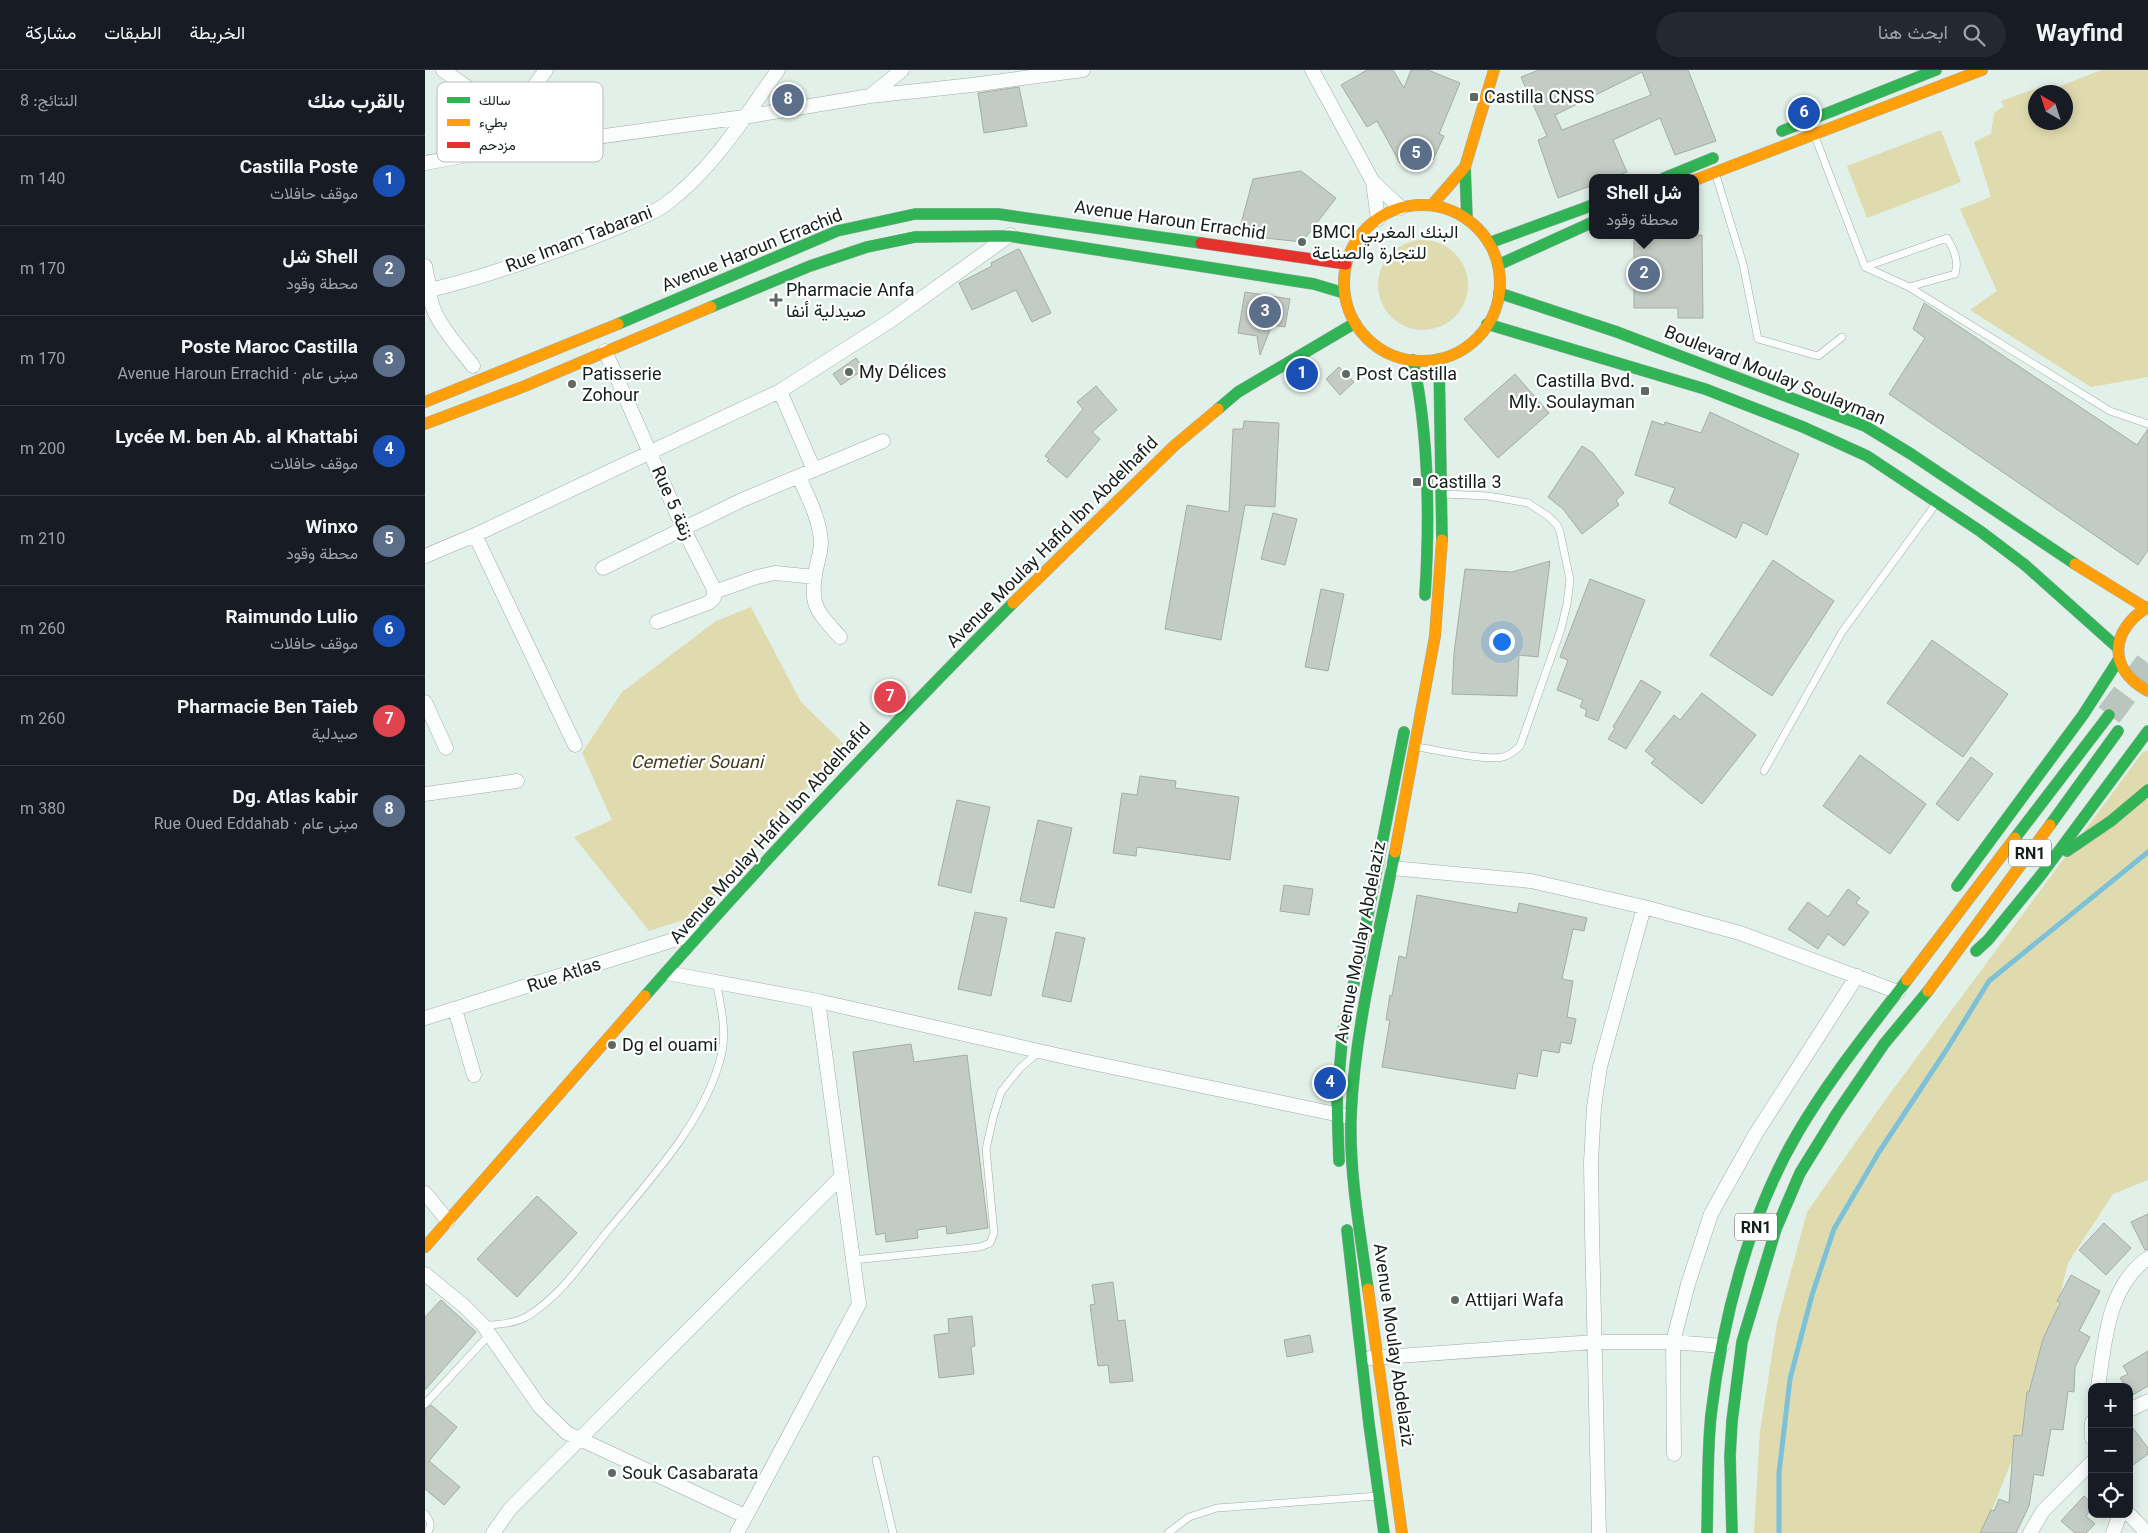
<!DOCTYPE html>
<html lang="ar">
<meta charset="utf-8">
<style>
:root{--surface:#171b24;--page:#242831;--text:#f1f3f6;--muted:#9ea1a6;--line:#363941;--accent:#ea580c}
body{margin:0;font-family:Georgia,Vazirmatn,serif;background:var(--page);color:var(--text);direction:rtl}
.controls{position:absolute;right:15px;bottom:15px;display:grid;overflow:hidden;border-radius:10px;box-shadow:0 2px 12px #0003}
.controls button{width:45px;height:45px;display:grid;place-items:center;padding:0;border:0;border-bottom:1px solid var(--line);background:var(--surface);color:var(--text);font:25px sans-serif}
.compass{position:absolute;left:1603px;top:15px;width:45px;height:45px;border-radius:50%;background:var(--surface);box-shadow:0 2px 12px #0003;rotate:321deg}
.you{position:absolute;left:1076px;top:571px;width:18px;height:18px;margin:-12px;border:4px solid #fff;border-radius:50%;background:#1a73e8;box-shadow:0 0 0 8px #1a73e833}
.badge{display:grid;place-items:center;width:32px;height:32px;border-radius:50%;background:var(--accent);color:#fff;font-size:16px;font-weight:700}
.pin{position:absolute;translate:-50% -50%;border:2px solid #fff;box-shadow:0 1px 5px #0006}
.popup{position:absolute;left:1164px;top:104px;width:110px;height:65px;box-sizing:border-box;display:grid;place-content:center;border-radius:10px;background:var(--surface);filter:drop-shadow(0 1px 4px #0005);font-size:16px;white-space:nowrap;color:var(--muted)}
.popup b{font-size:19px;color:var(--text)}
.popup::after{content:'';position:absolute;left:50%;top:100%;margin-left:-10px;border:10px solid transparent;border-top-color:var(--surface)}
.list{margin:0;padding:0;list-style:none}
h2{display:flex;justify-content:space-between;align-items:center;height:65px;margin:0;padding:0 20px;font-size:21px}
h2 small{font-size:16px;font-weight:400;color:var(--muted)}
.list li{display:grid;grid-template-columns:32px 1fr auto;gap:15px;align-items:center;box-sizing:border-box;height:90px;padding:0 20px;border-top:1px solid var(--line)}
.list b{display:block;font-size:19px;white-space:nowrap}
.list p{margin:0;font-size:16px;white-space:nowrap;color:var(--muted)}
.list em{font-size:16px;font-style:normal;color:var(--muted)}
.icon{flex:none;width:28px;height:28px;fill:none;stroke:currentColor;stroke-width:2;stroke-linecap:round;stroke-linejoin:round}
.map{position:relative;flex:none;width:1723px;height:1463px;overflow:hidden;direction:ltr}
header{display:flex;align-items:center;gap:30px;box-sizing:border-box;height:70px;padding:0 25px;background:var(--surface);border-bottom:1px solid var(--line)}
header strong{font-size:24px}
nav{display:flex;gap:28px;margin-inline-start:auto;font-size:18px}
.search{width:350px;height:45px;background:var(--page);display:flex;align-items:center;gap:12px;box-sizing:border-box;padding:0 18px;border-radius:28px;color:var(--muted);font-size:19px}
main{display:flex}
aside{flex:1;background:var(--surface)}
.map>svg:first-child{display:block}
.green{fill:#e0dbaf}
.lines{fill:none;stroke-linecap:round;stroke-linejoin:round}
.stream{stroke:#7dc1d8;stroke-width:5}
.building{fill:#c3ccc4;stroke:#a4ada5;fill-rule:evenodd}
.highway-tunnel{stroke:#b8c6bf;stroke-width:26;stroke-dasharray:26 13;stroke-linecap:butt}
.lane-casing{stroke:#a1aca7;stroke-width:8}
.street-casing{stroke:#a1aca7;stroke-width:15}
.fast-casing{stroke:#a1aca7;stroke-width:12}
.slow-casing{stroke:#a1aca7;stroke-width:12}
.jam-casing{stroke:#a1aca7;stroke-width:12}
.lane{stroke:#fafdfc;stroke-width:7}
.street{stroke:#fafdfc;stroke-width:14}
.fast{stroke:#30b455;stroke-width:11}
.slow{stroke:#ff9f0a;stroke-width:11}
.jam{stroke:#e5322d;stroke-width:11}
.poi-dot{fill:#5d6962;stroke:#fff;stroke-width:2}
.labels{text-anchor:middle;stroke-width:4.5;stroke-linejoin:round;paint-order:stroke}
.shield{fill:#fff;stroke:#5c635f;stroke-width:1}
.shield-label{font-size:16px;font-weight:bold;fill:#16201a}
.poi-label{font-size:18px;fill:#16201a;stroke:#fff;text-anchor:start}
.street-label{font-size:18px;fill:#16201a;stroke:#fff}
.park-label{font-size:18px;font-style:italic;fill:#463c1a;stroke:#fff}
.key{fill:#fff;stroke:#b9bcba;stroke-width:1}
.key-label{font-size:14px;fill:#16201a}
</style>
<header>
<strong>Wayfind</strong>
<div class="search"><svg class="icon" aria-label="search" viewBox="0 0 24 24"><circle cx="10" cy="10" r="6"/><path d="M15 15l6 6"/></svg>ابحث هنا</div>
<nav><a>الخريطة</a><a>الطبقات</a><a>مشاركة</a></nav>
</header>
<main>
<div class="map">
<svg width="1723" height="1463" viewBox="0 0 1723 1463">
<rect width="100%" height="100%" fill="#e1f0e8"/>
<path class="green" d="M1676 0H1723V307L1666 317 1545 240 1572 221 1535 139 1566 127 1549 72 1566 64 1569 43 1579 36 1576 31 1615 17 1618 22H1610V52H1640V22H1620Z
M1516 60 1536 112 1442 148 1422 96Z
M953 215a45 45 0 1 1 90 0a45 45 0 1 1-90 0Z
M326 537 376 632 419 674 274 845 224 861 149 767 187 750 157 683 197 622 291 551Z
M1723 680V1110L1688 1124 1643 1193 1607 1339 1558 1463H1329L1335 1361 1352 1253 1382 1142 1458 1033 1717 683Z"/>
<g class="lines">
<path class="stream" d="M1354 1463V1403L1365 1309 1387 1225 1409 1159 1454 1082 1522 979 1564 911 1723 782"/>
</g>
<path class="building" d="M942 0H968L979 18 986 0H1003L1035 13 1014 64 1019 66 1008 90 991 84 975 93 952 51 942 57 916 15Z
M1114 0H1263L1291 71 1250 85 1235 48 1188 70 1202 102 1186 108H1168V115L1133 128 1113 70 1122 66 1096 7ZM1217 2 1226 25 1137 60 1130 45Z
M594 17 602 56 559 63 553 23Z
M876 101 911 128 877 172 813 165 828 109Z
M1253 165H1277L1278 248H1253V238H1209V168H1253Z
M593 179 595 180 626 243 607 252 591 220 547 240 534 213 567 196 566 193Z
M820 222 865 229 860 257 847 255 835 285 832 266 813 263Z
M1499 233 1712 375 1723 359V480L1713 495 1464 324 1500 268 1488 259Z
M431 288 439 299 416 315 408 304Z
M914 297 929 312 915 325 901 309Z
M1090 304 1124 343 1073 388 1039 349Z
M671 316 692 340 667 362 675 369 642 408 622 391 624 389 620 386 658 339 652 332Z
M1285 342 1374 384 1342 465 1318 452 1311 468 1244 433 1250 418 1210 405 1227 351 1239 355 1240 352 1276 363Z
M819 351 854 353 850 437 820 435 796 570 740 559 762 435 804 442 808 359H818Z
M1157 376 1168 383 1199 423 1191 430 1194 435 1157 464 1138 439 1123 427Z
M848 443 872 449 860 495 836 489Z
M1348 490 1409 531 1347 626 1285 585Z
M1125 491 1113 587 1094 585 1092 626 1027 624 1029 583 1040 499 1087 502Z
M1165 509 1220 530 1173 651 1160 646 1162 640 1155 637 1158 630 1132 620 1143 590 1135 587Z
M896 519 919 524 903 601 880 597Z
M1507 570 1583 624 1538 687 1462 633Z
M1216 610 1236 622 1201 679 1183 669 1190 658 1188 657Z
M1277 623 1331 665 1277 734 1226 693 1230 689 1220 681 1249 645 1255 650Z
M1435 685 1501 734 1465 784 1398 736Z
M1546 687 1568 704 1533 751 1511 734Z
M715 706 751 711 750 718 814 727 805 790 712 777 711 786 688 783 697 723 712 725Z
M532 730 565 737 546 823 513 815Z
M613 750 647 758 629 838 595 831Z
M859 815 888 819 884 845 855 841Z
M1423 819 1435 828 1431 833 1444 842 1419 876 1403 864 1393 879 1363 859 1383 832 1403 847Z
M992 825 1092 843 1094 833 1162 848 1159 861 1148 859 1137 909 1148 911 1142 947 1151 949 1146 974 1136 972 1134 983 1117 980 1112 1007 1093 1003 1090 1019 957 997 965 950H961L965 925 967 926 974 886 981 888Z
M550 842 582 848 566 926 533 919Z
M631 862 660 868 646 932 617 926Z
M486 974 489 992 542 985 563 1158 522 1164 521 1156 492 1160 493 1168 461 1172 460 1163 451 1165 428 982Z
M112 1126 152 1163 92 1227 52 1189Z
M1723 1144V1179L1720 1180 1706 1152Z
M1679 1153 1706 1178 1681 1205 1654 1180Z
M1646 1205 1675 1221 1654 1261 1665 1267 1650 1297 1649 1322 1643 1321 1638 1360 1626 1359 1618 1406 1609 1404 1604 1436 1591 1463H1555L1566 1440 1569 1441 1574 1429 1584 1433 1589 1365 1597 1366 1602 1322H1604L1618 1269 1635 1233 1632 1231Z
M688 1212 693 1251 700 1250 708 1311 685 1313 683 1295 673 1296 665 1235 670 1234 667 1215Z
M16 1230 51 1262 0 1320V1247Z
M547 1246 550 1276 546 1277 549 1304 514 1308 509 1265 524 1263 523 1249Z
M885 1265 888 1282 862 1287 859 1270Z
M1723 1281V1316L1706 1326 1704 1317H1701L1695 1308 1703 1304 1698 1296Z
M6 1335 32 1357 4 1391 35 1417 19 1435 0 1419V1339Z
M1704 1353 1723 1378V1384L1704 1398Z
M1659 1426 1667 1433V1439L1661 1446 1670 1454 1661 1463H1650L1636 1451Z"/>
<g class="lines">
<path class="highway-tunnel" d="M1684 645 1723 593"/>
<defs>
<path id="lane" d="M1389 64 1440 197 1484 217 1530 204C1534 190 1529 180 1522 168L1440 197
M1290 102 1318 194 1333 269 1393 286 1417 267
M1484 217 1685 341 1723 354
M992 677C1012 680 1060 691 1078 687 1085 685 1090 681 1095 676L1136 559 1142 534 1145 510 1135 462 1132 455 1123 446 1103 433 1063 426 1019 424
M1339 701 1417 562 1510 435
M428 1190 527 1180 555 1177 565 1173 569 1163 561 1079 568 1048 576 1022 595 998 615 981
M58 1255C73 1255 89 1254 103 1246 136 1225 157 1193 181 1163 222 1113 278 1054 295 990 303 963 296 938 291 911
M0 1334 65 1264
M451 1390 468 1463
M0 1444C5 1450 8 1456 2 1463
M743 1463 764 1447 792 1438 953 1426"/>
<path id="street" d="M18 0 85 48
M887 0 948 112 976 138
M445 26 477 0
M54 83 85 48 121 0
M0 93 54 83 319 47 445 26 547 15 658 0
M948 112 953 149
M0 196 5 220C64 206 122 185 179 163 199 154 223 147 241 134 287 100 320 47 353 0
M0 222 5 220C3 245 33 276 48 296
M180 281 259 460 289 519V528L283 533 232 552
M355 321 389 400
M374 407C383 427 395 450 396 472 396 482 393 490 391 499 384 536 392 541 415 567
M50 465 150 675
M0 486 50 465 355 321 465 251 585 165
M178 498 317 430 458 371
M289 522 332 507 350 503 390 507
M0 632 21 678
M0 724 92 711
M967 798 1106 811 1219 837 1315 863 1473 922
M242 903 393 931 658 991 920 1046
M30 939 49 1005
M0 948 274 862
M0 1123 23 1151
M0 1204 39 1236 58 1255 115 1337 142 1363 320 1446
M945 1288 1169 1272H1248L1297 1276
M1673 1317C1680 1272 1682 1217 1723 1188
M1704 1340 1723 1331
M1667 1352V1368
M1249 1384 1248 1272 1263 1214 1286 1144 1330 1065 1432 906
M1704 1444 1722 1463
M68 1463 85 1439 416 1107
M312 1463 434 1234 393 931
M1174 1463 1167 1161 1166 1092 1169 1037 1175 997 1219 837
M1605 1463 1618 1441 1667 1392
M1688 1463 1695 1444"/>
<path id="fast" d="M1357 61 1511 0
M1040 97 1042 149
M1239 108 1288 88
M1064 173 1168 135
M1073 195 1168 152
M1074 223 1192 262 1440 356 1486 384 1650 494
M286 237 385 196 442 177 490 167 584 166 889 214 919 223
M193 254 412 161 490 144H573L776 173
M1062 254 1280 319 1378 357 1442 386 1555 461 1600 495 1693 578
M1014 289 1017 470
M988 290C1004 366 1005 447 1000 525
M793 339 813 322 930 253
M1625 755 1693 661
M1590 768 1684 645
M1642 781 1686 751 1723 720
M1532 816 1658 645 1694 589
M1551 881 1563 870 1616 805 1723 661
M220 926C338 791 461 661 588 533
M914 1091 912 1028 918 960 932 900 979 662
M922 1160 944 1354 959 1463
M943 1219C935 1162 924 1103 926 1045 930 956 953 869 970 782
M1282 1463C1283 1424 1282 1385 1286 1345 1297 1251 1324 1146 1372 1064 1404 1009 1444 960 1482 910
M1307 1463 1305 1386 1307 1351 1317 1272 1351 1159 1375 1103 1412 1043 1459 974 1503 921"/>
<path id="slow" d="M1270 110 1557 0
M1007 135 1040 97 1069 0
M919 213a78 78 0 1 1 156 0a78 78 0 1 1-156 0Z
M0 332 193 254
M0 354 100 316 286 237
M1650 494 1721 538
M588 533 749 376 793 339
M1723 537C1685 560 1682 599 1723 621
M970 782 1010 566 1017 470
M1482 910 1590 768
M1503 921 1625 755
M0 1177 220 926
M943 1219 977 1463"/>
<path id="jam" d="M776 173 921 194"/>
</defs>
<use href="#lane" class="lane-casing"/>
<use href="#street" class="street-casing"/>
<use href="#fast" class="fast-casing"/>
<use href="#slow" class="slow-casing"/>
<use href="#jam" class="jam-casing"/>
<use href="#lane" class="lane"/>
<use href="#street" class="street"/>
<use href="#fast" class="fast"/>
<use href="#slow" class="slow"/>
<use href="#jam" class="jam"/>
</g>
<g class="poi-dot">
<rect x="1044" y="22" width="10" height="10" rx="2.5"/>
<circle cx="877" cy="172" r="5"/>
<path d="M348.5 222.5h5v5h5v5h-5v5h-5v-5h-5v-5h5z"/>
<circle cx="424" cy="302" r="5"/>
<circle cx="921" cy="304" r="5"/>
<circle cx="147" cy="314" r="5"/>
<rect x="1215" y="316" width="10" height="10" rx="2.5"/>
<rect x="987" y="407" width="10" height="10" rx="2.5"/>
<circle cx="187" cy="975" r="5"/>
<circle cx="1030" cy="1230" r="5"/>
<circle cx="187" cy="1403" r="5"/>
</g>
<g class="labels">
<g class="shield">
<rect x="1584" y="769.5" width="42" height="27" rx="4"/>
<rect x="1310" y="1143.5" width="42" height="27" rx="4"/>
</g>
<g class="shield-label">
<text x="1605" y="789">RN1</text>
<text x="1331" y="1163">RN1</text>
</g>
<g class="poi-label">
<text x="1059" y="33">Castilla CNSS</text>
<text x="887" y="168">BMCI البنك المغربي<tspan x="887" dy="21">للتجارة والصناعة</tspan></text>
<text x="361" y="226">Pharmacie Anfa<tspan x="361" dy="21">صيدلية أنفا</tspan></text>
<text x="434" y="308">My Délices</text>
<text x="157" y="310">Patisserie<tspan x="157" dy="21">Zohour</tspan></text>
<text x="931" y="310">Post Castilla</text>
<text x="1210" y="317" text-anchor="end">Castilla Bvd.<tspan x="1210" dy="21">Mly. Soulayman</tspan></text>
<text x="1002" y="418">Castilla 3</text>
<text x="197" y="981">Dg el ouami</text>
<text x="1040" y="1236">Attijari Wafa</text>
<text x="197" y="1409">Souk Casabarata</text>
</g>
<g class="street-label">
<text transform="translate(745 150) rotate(8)" y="6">Avenue Haroun Errachid</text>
<text transform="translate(154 169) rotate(-21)" y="6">Rue Imam Tabarani</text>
<text transform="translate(327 180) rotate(-22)" y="6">Avenue Haroun Errachid</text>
<text transform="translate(1350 305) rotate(22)" y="6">Boulevard Moulay Soulayman</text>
<text transform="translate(248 433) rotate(66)" y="6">Rue 5 زنقة</text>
<text transform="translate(627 472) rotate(-45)" y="6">Avenue Moulay Hafid Ibn Abdelhafid</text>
<text transform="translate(345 763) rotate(-48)" y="6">Avenue Moulay Hafid Ibn Abdelhafid</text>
<text transform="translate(935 872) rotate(-79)" y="6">Avenue Moulay Abdelaziz</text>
<text transform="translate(139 905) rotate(-18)" y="6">Rue Atlas</text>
<text transform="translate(969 1275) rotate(82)" y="6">Avenue Moulay Abdelaziz</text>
</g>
<g class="park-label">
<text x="272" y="698">Cemetier Souani</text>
</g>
</g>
<rect x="12" y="12" width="166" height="80" rx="8" class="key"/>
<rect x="22" y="27" width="23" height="6" fill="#30b455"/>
<rect x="22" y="49" width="23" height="7" fill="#ff9f0a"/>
<rect x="22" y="72" width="23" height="6" fill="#e5322d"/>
<g class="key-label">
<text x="54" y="35">سالك</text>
<text x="54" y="57">بطيء</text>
<text x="54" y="80">مزدحم</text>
</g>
</svg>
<div class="controls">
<button>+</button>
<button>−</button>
<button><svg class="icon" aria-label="locate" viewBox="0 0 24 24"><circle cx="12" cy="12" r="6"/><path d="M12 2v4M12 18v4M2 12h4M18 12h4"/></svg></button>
</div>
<svg class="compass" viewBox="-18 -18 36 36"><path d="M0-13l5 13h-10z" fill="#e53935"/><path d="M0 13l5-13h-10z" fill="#9ea1a6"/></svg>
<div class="you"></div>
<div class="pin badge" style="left:877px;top:304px;background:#1a4fb4">1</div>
<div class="pin badge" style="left:1219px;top:204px;background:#5c6f8a">2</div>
<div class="popup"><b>Shell شل</b>محطة وقود</div>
<div class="pin badge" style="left:840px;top:242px;background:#5c6f8a">3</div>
<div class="pin badge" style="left:905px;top:1013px;background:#1a4fb4">4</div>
<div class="pin badge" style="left:991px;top:84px;background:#5c6f8a">5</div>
<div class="pin badge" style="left:1379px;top:43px;background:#1a4fb4">6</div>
<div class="pin badge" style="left:465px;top:627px;background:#e0444e">7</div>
<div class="pin badge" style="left:363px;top:30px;background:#5c6f8a">8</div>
</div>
<aside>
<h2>بالقرب منك<small>النتائج: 8</small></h2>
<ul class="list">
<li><span class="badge" style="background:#1a4fb4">1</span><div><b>Castilla Poste</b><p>موقف حافلات</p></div><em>140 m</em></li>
<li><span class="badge" style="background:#5c6f8a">2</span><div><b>Shell شل</b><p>محطة وقود</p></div><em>170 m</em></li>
<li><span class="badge" style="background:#5c6f8a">3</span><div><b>Poste Maroc Castilla</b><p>مبنى عام · Avenue Haroun Errachid</p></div><em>170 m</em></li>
<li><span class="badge" style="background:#1a4fb4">4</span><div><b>Lycée M. ben Ab. al Khattabi</b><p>موقف حافلات</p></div><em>200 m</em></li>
<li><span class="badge" style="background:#5c6f8a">5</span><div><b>Winxo</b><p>محطة وقود</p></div><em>210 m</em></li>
<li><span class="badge" style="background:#1a4fb4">6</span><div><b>Raimundo Lulio</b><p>موقف حافلات</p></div><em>260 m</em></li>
<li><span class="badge" style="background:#e0444e">7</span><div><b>Pharmacie Ben Taieb</b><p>صيدلية</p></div><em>260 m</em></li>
<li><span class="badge" style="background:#5c6f8a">8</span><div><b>Dg. Atlas kabir</b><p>مبنى عام · Rue Oued Eddahab</p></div><em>380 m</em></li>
</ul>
</aside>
</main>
